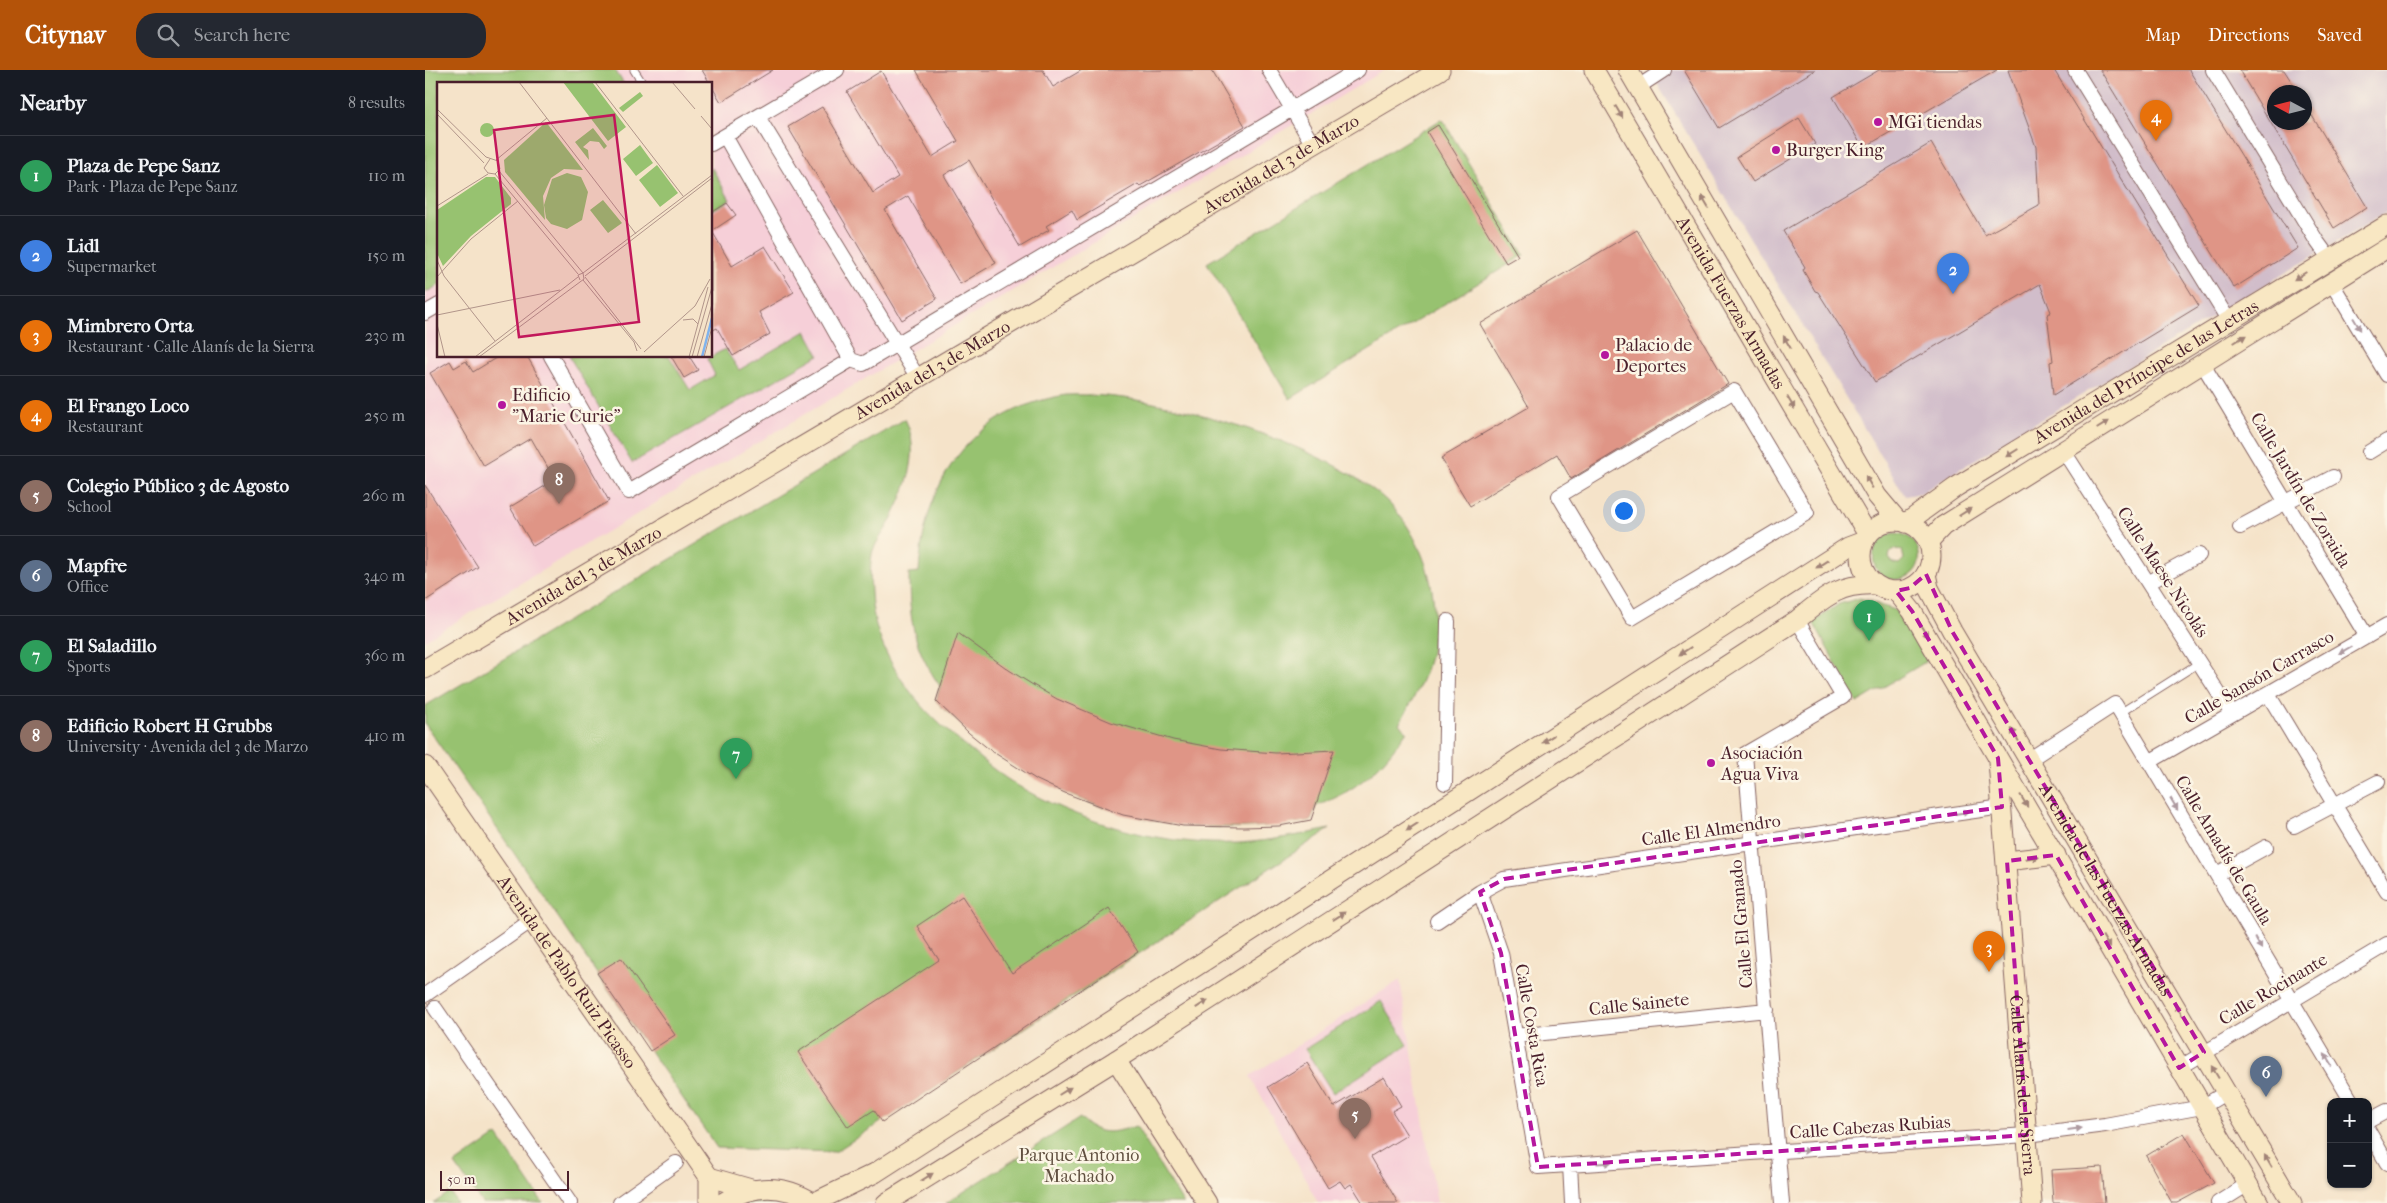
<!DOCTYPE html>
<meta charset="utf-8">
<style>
:root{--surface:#171b24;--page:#242831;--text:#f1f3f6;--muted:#9ea1a6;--line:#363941;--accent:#b45309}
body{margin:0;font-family:"IM FELL French Canon",serif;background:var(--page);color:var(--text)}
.controls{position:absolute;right:15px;bottom:15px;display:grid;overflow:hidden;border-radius:10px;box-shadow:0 1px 4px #0004}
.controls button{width:45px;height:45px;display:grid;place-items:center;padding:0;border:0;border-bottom:1px solid var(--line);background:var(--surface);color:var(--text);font:25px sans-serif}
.compass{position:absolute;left:1842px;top:15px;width:45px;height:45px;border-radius:50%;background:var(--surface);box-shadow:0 1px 4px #0004;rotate:277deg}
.scale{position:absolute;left:15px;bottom:12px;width:129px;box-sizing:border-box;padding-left:5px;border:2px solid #4a1f2b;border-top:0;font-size:14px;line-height:18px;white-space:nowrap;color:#4a1f2b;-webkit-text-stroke:4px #fcf5e5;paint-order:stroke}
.you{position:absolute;left:1198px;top:440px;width:18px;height:18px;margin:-12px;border:4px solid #fff;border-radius:50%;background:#1a73e8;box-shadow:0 0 0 8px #1a73e833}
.badge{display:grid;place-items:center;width:32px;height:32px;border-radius:50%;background:var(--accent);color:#fff;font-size:16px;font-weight:700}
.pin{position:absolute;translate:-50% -41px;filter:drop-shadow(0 1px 2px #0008)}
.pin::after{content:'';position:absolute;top:26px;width:18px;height:15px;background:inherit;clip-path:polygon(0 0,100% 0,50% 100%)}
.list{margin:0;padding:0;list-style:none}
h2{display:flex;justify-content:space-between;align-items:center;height:65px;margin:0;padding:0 20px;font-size:21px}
h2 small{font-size:16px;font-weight:400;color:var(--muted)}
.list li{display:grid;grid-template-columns:32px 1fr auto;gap:15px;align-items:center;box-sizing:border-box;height:80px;padding:0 20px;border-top:1px solid var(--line)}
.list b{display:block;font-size:19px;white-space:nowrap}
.list p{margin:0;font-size:16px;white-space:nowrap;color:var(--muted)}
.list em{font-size:16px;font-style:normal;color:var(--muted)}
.icon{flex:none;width:28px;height:28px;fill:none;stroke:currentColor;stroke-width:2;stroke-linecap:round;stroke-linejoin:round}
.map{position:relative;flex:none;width:1962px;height:1133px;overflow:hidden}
header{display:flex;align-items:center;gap:30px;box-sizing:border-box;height:70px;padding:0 25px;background:var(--accent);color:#fff}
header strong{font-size:24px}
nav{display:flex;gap:28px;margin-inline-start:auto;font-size:18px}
.search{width:350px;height:45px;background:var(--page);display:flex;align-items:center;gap:12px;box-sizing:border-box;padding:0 18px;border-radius:20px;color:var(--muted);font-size:19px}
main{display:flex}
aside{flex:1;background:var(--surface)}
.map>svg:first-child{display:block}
.built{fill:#f6cfd8;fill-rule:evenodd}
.industrial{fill:#d1bdca;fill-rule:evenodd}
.green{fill:#97c270;stroke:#70704e;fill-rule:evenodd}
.building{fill:#df9586}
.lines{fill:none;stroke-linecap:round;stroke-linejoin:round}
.lane-casing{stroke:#866462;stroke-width:9}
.street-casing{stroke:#866462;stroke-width:16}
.secondary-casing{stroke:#866462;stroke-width:21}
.lane{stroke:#fff;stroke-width:7}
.street{stroke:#fff;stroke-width:14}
.secondary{stroke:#f8e7c3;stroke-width:19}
.oneway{fill:#a18377}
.oneway2{fill:#ae9aa0}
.marked{fill:none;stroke:#b5179e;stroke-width:4;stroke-dasharray:10 6;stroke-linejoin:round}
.poi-dot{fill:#b5179e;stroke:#fcf5e5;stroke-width:2}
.labels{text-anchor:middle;stroke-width:5;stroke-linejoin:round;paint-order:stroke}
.poi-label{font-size:18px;fill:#4a1f2b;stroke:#fcf5e5;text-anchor:start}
.street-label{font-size:18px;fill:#4a1f2b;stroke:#fcf5e5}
.park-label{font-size:18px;fill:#615040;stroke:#fcf5e5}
.inset-river{fill:none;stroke:#80b3ed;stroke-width:2.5}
.inset-road{fill:none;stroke:#b1958a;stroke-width:1}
.view{fill:#c2185b;fill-opacity:0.15;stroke:#c2185b;stroke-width:2.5}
.inset-edge{fill:none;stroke:#4a1f2b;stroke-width:2.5}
</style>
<header>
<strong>Citynav</strong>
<div class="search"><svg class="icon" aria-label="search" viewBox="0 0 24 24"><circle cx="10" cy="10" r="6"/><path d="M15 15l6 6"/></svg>Search here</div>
<nav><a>Map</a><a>Directions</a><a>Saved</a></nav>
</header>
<main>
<aside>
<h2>Nearby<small>8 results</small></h2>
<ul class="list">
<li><span class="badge" style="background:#2e9e5b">1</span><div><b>Plaza de Pepe Sanz</b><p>Park · Plaza de Pepe Sanz</p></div><em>110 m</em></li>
<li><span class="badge" style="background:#3f7fe0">2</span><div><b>Lidl</b><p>Supermarket</p></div><em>150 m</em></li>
<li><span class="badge" style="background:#e8710a">3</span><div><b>Mimbrero Orta</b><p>Restaurant · Calle Alanís de la Sierra</p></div><em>230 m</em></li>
<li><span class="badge" style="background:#e8710a">4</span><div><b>El Frango Loco</b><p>Restaurant</p></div><em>250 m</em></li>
<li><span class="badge" style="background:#8d6e63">5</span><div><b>Colegio Público 3 de Agosto</b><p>School</p></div><em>260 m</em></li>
<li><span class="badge" style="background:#5c6f8a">6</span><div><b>Mapfre</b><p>Office</p></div><em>340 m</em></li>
<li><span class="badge" style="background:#2e9e5b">7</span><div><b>El Saladillo</b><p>Sports</p></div><em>360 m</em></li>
<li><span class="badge" style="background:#8d6e63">8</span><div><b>Edificio Robert H Grubbs</b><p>University · Avenida del 3 de Marzo</p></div><em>410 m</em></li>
</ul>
</aside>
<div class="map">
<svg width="1962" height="1133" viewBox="0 0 1962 1133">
<rect width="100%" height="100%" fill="#fcf5e5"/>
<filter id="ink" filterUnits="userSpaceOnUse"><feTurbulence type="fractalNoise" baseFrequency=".02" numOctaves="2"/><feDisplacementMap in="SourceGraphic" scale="10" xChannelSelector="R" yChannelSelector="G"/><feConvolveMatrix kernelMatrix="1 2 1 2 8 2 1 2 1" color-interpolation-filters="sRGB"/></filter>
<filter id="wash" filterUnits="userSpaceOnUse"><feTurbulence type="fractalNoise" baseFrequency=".0096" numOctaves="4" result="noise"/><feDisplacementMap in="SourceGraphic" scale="20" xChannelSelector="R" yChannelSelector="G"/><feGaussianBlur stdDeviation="1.12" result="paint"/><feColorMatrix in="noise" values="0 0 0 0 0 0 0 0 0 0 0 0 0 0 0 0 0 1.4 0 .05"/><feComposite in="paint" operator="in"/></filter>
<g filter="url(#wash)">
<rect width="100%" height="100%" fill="#f5e3c9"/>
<path class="built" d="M0 0H960L0 570ZM14 14H286V286H14Z
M975 910 1012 1133H893L825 1006Z"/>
<path class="industrial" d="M1224 0H1962V142L1600 359 1496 423 1480 426ZM1850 22H1880V52H1850Z"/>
<path class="green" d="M0 0H190L199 14H14V215L0 223Z
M1017 49 1099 185 865 329 782 193Z
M287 98 305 130 286 141V99Z
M381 261 394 285 207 393 144 286H244L265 320 290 305 282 289 300 279 314 300Z
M641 325C698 323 753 337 808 354 854 368 927 398 962 431 1006 475 1021 545 1000 603 993 621 984 637 974 654L982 661C956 698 934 720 891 736L886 750C743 776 612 734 511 631L515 616C488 578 484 549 484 503L494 502C499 410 546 340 641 325Z
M480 349C498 384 479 426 462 457 457 465 449 475 447 484 445 496 445 510 446 522 448 579 484 628 526 664 550 684 574 706 602 721 665 756 742 776 814 773 845 771 875 765 905 759L410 1082 292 1078 0 654V636Z
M1469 463C1499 463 1504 504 1475 509 1445 515 1437 471 1469 463ZM1470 479 1477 480 1479 489 1474 494 1468 493 1464 488 1465 483Z
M1435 528 1470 540 1502 591 1432 633 1388 552 1414 534Z
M956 931 983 975 908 1023 880 979Z
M655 1048C673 1067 688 1063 711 1056L758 1133H521Z
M72 1065 118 1133H57L30 1094Z
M25 1122 32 1133H9Z
M337 1128H350L366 1133H317Z"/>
<g id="blocks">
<path class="building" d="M277 0H348L296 32Z
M491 0H618L628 17 657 0H787L820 56 715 116 713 114 652 150 647 140 621 156 624 160 595 177 544 90 519 105 571 193 535 214 483 126 460 140 512 229 477 250 363 57 397 37 448 123 473 107 422 22 456 1 507 87 533 71Z
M1259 0H1390L1294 58Z
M1454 0H1572L1438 78 1408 27Z
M1583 0H1629L1774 236 1628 325 1625 292 1628 291 1622 245 1626 242 1615 214 1450 312 1393 222 1390 221 1378 200 1380 197 1358 161 1506 73 1560 165 1614 135 1611 77Z
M1675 0H1764L1873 178 1809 218Z
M1814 0H1859L1873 22H1850V52H1880V34L1942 137 1909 158Z
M1374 48 1390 74 1328 112 1312 87Z
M1013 55 1093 186 1081 193 1002 62Z
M302 133 311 145 287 161 307 196 340 176 369 222 334 242 345 264 308 286 292 258 286 261V143Z
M1212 160 1303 314 1146 409 1132 384 1045 436 1016 388 1104 337 1055 254Z
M74 286H102L184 431 108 476 85 437 130 410 106 368 59 396 5 303 25 291 29 298 41 291 48 302Z
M246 286H264L273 300 259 308Z
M0 415 53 497 0 531Z
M533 563 584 600 608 615 632 629 686 652 748 670 796 679 851 683 909 680 886 750 854 756 819 757 758 756 698 745 640 723 612 710 565 680 544 663 511 631Z
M537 826 587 903 684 838 713 882 457 1052 449 1040 423 1057 373 982 514 890 492 856Z
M196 888 250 965 225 981 172 903Z
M882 993 909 1037 959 1007 976 1036 967 1041 982 1065 946 1087 973 1133H938L926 1114 920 1118 915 1111 903 1118 843 1017Z
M1759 1063 1789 1113 1752 1133H1747L1721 1086Z
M1677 1097 1680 1133H1628L1626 1100Z"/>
</g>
</g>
<g filter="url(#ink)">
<use href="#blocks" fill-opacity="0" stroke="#866462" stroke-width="1"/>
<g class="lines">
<defs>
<path id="lane" d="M209 0 218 14
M1695 643 1774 593"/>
<path id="street" d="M1650 0 1804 251
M1788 0 1891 170 1904 188
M1213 17 1239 0
M333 47 493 308
M286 74 412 0
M888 75 867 39 933 0
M1906 212 1962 305
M0 243 14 235
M126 286 204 422 426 290 300 66
M426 290 438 294 867 39 844 0
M1777 293 1942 567
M1309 321 1382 443 1207 548 1134 426Z
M1638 380 1807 644
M1944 382 1962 371
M1815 457 1908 407
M1723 513 1774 485
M1843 624 1962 822
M1605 689 1690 634 1927 1032
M1724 692 1962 555
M1020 713 1023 551
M1869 756 1953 712
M1792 804 1841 777
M1055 822 1076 883 1113 1097 1602 1065 1680 1055 1777 1037 1802 1022
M1012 851 1055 822 1079 809 1577 737
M0 925 107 850
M10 938 145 1133
M1090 966 1342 940
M1754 998 1962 874
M1943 1051 1962 1041
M1943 1060 1962 1093
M1145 1095 1147 1133
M195 1133 251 1093
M1357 1133 1320 684 1418 627 1372 550
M1793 1133 1823 1114"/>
<g id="secondary">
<path id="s1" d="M1169 0 1443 465"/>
<path d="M1203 0 1452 426 1473 451"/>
<circle cx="1471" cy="486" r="35"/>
<path id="s2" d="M1481 453 1531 417 1962 155"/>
<path d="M1503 472 1518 456 1962 178"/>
<path id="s3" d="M1501 504 1504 518 1527 561 1867 1133"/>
<path d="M1471 521 1487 541 1502 567 1834 1133"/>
<path id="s4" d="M0 599 1015 0"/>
<path id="s5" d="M1573 691 1607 1133"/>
<path id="s6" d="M0 696 284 1107V1133"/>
<path d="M1582 791 1631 785"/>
<path d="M691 990 782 1133"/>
<path d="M284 1107 326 1119"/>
<path d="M297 1133C328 1114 358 1113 389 1133"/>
<path d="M388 1133 450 1103 1423 477 1439 471"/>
<path d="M461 1133 691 990 1372 550C1399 528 1414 513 1451 515"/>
</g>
</defs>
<use href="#lane" class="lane-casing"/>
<use href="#street" class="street-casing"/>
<use href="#secondary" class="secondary-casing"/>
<use href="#lane" class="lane"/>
<use href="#street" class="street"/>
<use href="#secondary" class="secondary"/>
</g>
<defs><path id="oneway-solid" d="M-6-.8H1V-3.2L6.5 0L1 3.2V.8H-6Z" transform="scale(1.25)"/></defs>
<g class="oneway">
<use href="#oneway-solid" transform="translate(1194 42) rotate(60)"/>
<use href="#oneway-solid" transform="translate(1280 132) rotate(-120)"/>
<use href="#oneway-solid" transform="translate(1875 206) rotate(148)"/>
<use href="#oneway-solid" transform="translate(1815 269) rotate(-32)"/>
<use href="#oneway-solid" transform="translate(1362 272) rotate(-120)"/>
<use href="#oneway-solid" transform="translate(1366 333) rotate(59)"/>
<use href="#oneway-solid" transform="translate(1678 355) rotate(-32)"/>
<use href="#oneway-solid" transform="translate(1587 383) rotate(148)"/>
<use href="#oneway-solid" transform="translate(1444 412) rotate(-120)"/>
<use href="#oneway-solid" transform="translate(1540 442) rotate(-32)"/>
<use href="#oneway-solid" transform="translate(1397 494) rotate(147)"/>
<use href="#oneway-solid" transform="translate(1499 561) rotate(59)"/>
<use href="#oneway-solid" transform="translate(1260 581) rotate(147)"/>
<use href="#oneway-solid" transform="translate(1590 665) rotate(-121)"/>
<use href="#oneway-solid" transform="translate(1123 669) rotate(147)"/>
<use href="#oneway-solid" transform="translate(1599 731) rotate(59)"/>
<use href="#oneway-solid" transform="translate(987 757) rotate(147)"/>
<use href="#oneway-solid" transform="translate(1607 788) rotate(-6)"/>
<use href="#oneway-solid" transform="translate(914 846) rotate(-33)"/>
<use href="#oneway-solid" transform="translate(1681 872) rotate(60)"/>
<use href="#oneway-solid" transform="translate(777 934) rotate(-33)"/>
<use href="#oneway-solid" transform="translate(1754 940) rotate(-121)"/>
<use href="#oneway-solid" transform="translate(1790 1002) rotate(-121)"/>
<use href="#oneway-solid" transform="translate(640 1021) rotate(-32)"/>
<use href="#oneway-solid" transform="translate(1843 1091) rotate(-120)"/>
<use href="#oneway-solid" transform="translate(502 1107) rotate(-32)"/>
</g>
<g class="oneway2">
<use href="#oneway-solid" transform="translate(1932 254) rotate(59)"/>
<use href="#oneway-solid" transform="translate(1920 580) rotate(150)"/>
<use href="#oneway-solid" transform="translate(1749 734) rotate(59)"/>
<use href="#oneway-solid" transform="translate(1537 743) rotate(-8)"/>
<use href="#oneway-solid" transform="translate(1376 766) rotate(-8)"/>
<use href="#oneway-solid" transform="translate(1833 873) rotate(60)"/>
<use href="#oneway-solid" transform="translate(1903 990) rotate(-121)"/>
<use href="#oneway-solid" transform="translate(1650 1059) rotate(-7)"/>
<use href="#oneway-solid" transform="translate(1539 1069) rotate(-4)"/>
<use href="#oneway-solid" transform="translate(1377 1081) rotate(-4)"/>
<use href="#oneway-solid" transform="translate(1179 1093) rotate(-4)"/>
</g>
</g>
<path class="marked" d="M1501 504 1527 561 1779 982 1754 998 1631 785 1582 791 1602 1065 1113 1097 1076 883 1055 822 1079 809 1577 737 1573 688 1487 541 1471 521 1485 518Z"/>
<g class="poi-dot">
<circle cx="1453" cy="52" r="5"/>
<circle cx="1351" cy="80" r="5"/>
<circle cx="1180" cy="285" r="5"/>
<circle cx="77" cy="335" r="5"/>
<circle cx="1286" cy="693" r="5"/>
</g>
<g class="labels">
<g class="poi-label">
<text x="1463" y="58">MGi tiendas</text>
<text x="1361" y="86">Burger King</text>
<text x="1190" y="281">Palacio de<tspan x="1190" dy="21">Deportes</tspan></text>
<text x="87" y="331">Edificio<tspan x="87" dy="21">"Marie Curie"</tspan></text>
<text x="1296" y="689">Asociación<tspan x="1296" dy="21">Agua Viva</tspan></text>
</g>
<g class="street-label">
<text dy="6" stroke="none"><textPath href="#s4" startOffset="994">Avenida del 3 de Marzo</textPath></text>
<text dy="6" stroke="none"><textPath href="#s1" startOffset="270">Avenida Fuerzas Armadas</textPath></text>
<text dy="6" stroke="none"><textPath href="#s4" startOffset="589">Avenida del 3 de Marzo</textPath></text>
<text dy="6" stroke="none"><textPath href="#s2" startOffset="284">Avenida del Príncipe de las Letras</textPath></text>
<text transform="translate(1876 420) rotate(59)" y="6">Calle Jardín de Zoraida</text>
<text transform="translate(1738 502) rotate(57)" y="6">Calle Maese Nicolás</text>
<text dy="6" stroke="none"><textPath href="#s4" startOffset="184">Avenida del 3 de Marzo</textPath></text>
<text transform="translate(1834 607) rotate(-30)" y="6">Calle Sansón Carrasco</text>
<text transform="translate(1286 760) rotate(-8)" y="6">Calle El Almendro</text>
<text transform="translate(1799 780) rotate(59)" y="6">Calle Amadís de Gaula</text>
<text dy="6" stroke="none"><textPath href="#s3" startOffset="364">Avenida de las Fuerzas Armadas</textPath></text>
<text transform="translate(1316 854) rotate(-95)" y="6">Calle El Granado</text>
<text dy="6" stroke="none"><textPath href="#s6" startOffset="250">Avenida de Pablo Ruiz Picasso</textPath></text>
<text transform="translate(1848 919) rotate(-31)" y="6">Calle Rocinante</text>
<text transform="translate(1214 934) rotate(-6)" y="6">Calle Sainete</text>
<text transform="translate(1107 955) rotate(80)" y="6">Calle Costa Rica</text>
<text dy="6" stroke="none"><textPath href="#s5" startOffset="325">Calle Alanís de la Sierra</textPath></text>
<text transform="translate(1445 1057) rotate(-4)" y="6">Calle Cabezas Rubias</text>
</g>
<g class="park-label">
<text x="654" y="1091">Parque Antonio<tspan x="654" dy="21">Machado</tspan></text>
</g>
</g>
<g transform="translate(12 12)">
<rect width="275" height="275" fill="#f5e3c9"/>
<path d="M126 0H155L189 45 171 59ZM203 10 206 14 186 30 182 26ZM109 40 146 88 127 87 114 96 106 114 108 138 68 90 67 78ZM43 48a7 7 0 1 1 14 0a7 7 0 1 1-14 0ZM156 46 170 64 167 67 162 60 153 59 146 65 151 68 152 78 138 60ZM203 63 216 81 199 94 186 77ZM220 83 241 111 223 125 202 98ZM130 91 144 95 151 110 145 138 130 147 114 142 109 136 107 123 115 97ZM49 95H58L74 116V122L34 154 6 184 0 171V128ZM166 118 185 141 171 151 153 128Z" fill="#97c270"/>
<path class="inset-river" d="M265 275 275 236"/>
<path class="inset-road" d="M82 0 199 152M158 0 246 114M235 0 258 27M0 27 49 75 61 79 63 87 58 92 51 91 47 86 53 77M0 32 47 81M264 34 275 47M59 78 110 36M62 89 146 191M58 92 141 192M0 124 51 92M0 178 7 194 58 259M146 191 275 93M148 194 275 96M0 195 34 157 81 119M148 195 204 267M146 198 197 260 200 269M0 233 123 208M246 238 256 237 261 242M0 242 8 275M207 270 258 224 273 197M38 275 141 195M42 275 147 197 146 191 141 193 143 198M252 275 271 205M255 275 275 205M260 275 275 222M267 275 275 245"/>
<path class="view" d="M177 33 202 240 82 255 57 48Z"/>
<rect width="275" height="275" class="inset-edge"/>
</g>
</svg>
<div class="controls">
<button>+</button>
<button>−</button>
</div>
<svg class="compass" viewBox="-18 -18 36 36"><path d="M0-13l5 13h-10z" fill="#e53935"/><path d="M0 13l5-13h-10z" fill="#9ea1a6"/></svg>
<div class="scale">50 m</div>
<div class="you"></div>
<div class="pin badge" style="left:1444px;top:571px;background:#2e9e5b">1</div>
<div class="pin badge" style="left:1528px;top:224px;background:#3f7fe0">2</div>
<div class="pin badge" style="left:1564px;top:902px;background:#e8710a">3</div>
<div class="pin badge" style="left:1731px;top:71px;background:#e8710a">4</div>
<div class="pin badge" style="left:930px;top:1069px;background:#8d6e63">5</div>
<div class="pin badge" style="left:1841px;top:1027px;background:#5c6f8a">6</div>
<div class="pin badge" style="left:311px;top:709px;background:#2e9e5b">7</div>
<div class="pin badge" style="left:134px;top:434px;background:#8d6e63">8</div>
</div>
</main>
